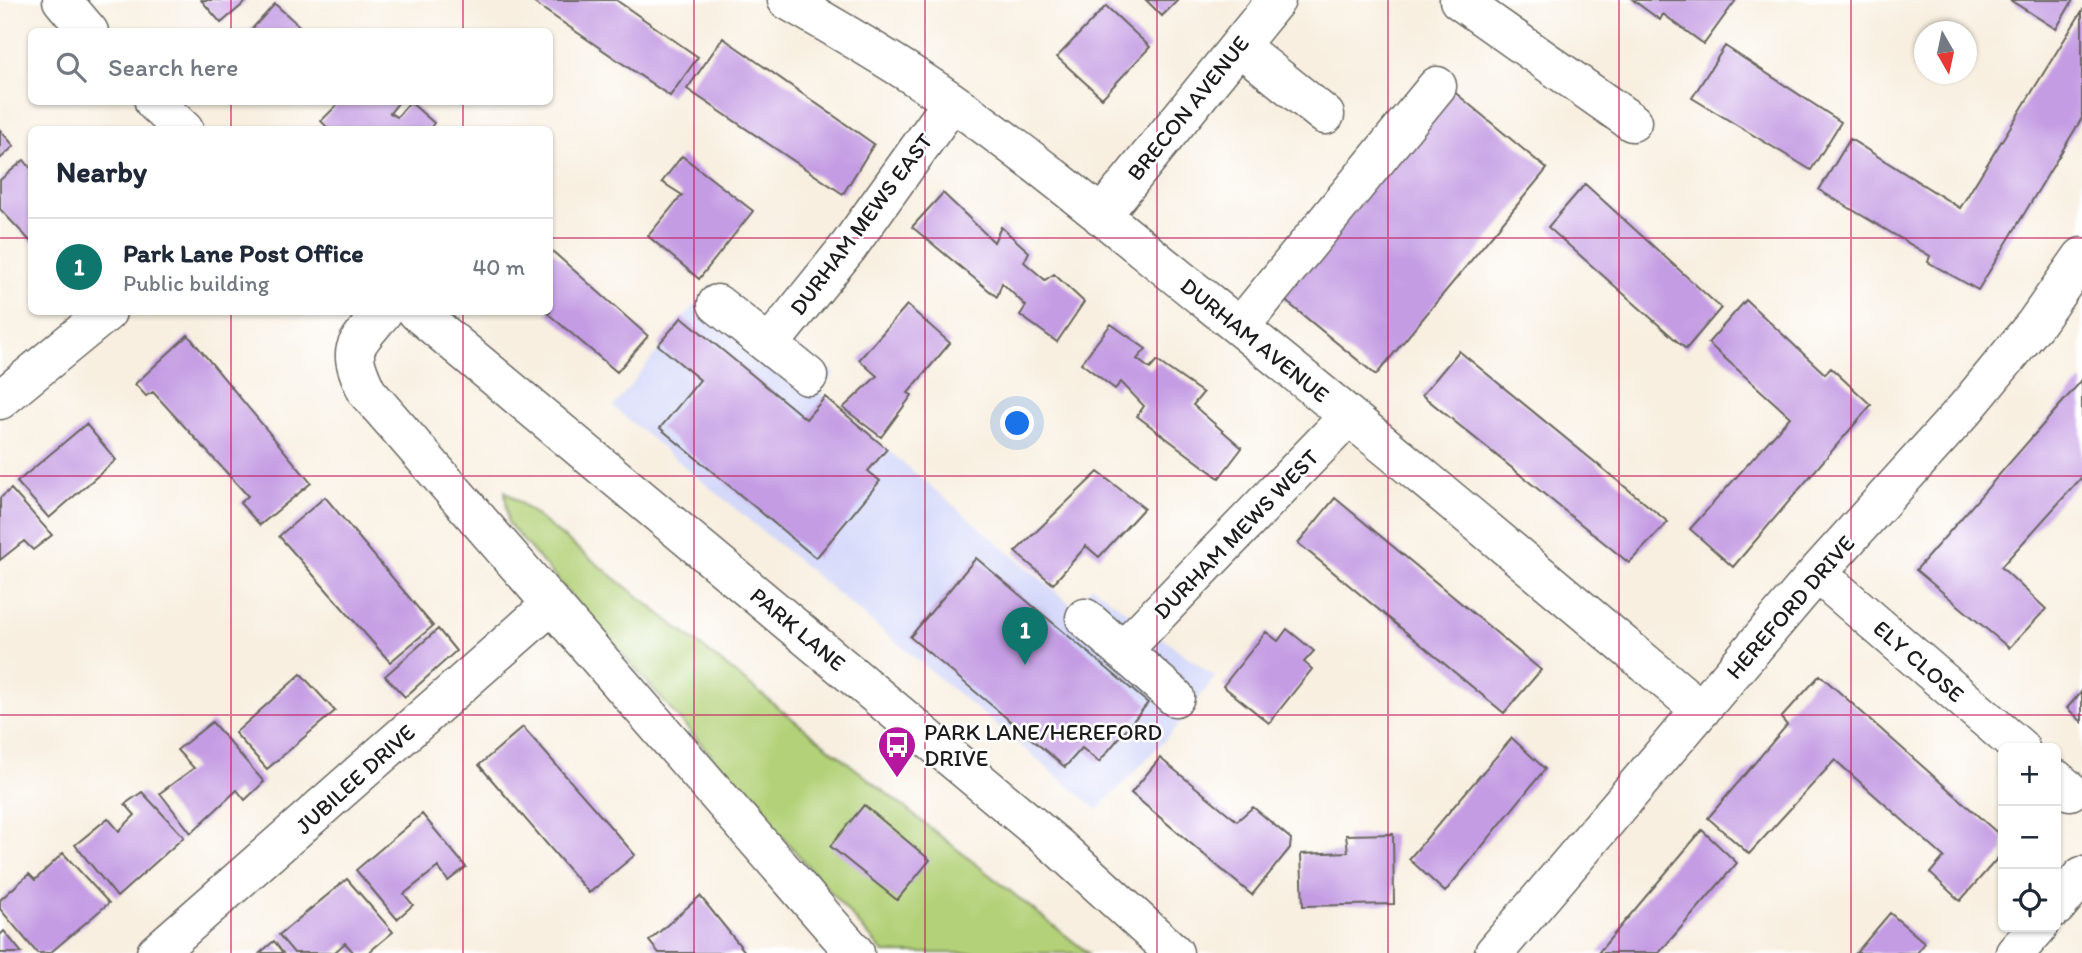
<!DOCTYPE html>
<meta charset="utf-8">
<style>
:root{--surface:#fff;--page:#f6f6f7;--text:#1f2937;--muted:#747a83;--line:#e0e1e3;--accent:#0f766e}
body{margin:0;font-family:Itim,sans-serif;background:var(--page);color:var(--text)}
.controls{position:absolute;right:21px;bottom:21px;display:grid;overflow:hidden;border-radius:10px;box-shadow:0 2px 5px #0004}
.controls button{width:63px;height:63px;display:grid;place-items:center;padding:0;border:0;border-bottom:2px solid var(--line);background:var(--surface);color:var(--text);font:35px sans-serif}
.compass{position:absolute;left:1914px;top:21px;width:63px;height:63px;border-radius:50%;background:var(--surface);box-shadow:0 2px 5px #0004;rotate:171deg}
.you{position:absolute;left:1018px;top:424px;width:24px;height:24px;margin:-18px;border:5px solid #fff;border-radius:50%;background:#1a73e8;box-shadow:0 0 0 10px #1a73e833}
.badge{display:grid;place-items:center;width:46px;height:46px;border-radius:50%;background:var(--accent);color:#fff;font-size:23px;font-weight:700}
.pin{position:absolute;translate:-50% -58px;filter:drop-shadow(0 2px 4px #0008)}
.pin::after{content:'';position:absolute;top:37px;width:24px;height:21px;background:inherit;clip-path:polygon(0 0,100% 0,50% 100%)}
.list{margin:0;padding:0;list-style:none}
h2{display:flex;justify-content:space-between;align-items:center;height:91px;margin:0;padding:0 28px;font-size:30px}
h2 small{font-size:23px;font-weight:400;color:var(--muted)}
.list li{display:grid;grid-template-columns:46px 1fr auto;gap:21px;align-items:center;box-sizing:border-box;height:98px;padding:0 28px;border-top:2px solid var(--line)}
.list b{display:block;font-size:26px;white-space:nowrap}
.list p{margin:0;font-size:23px;white-space:nowrap;color:var(--muted)}
.list em{font-size:23px;font-style:normal;color:var(--muted)}
.icon{flex:none;width:38px;height:38px;fill:none;stroke:currentColor;stroke-width:2;stroke-linecap:round;stroke-linejoin:round}
.map{position:relative;flex:none;width:2082px;height:953px;overflow:hidden}
.search{position:absolute;background:var(--surface);box-shadow:0 2px 5px #0004;left:28px;top:28px;width:525px;height:77px;display:flex;align-items:center;gap:18px;box-sizing:border-box;padding:0 24px;border-radius:10px;color:var(--muted);font-size:26px}
.panel{position:absolute;background:var(--surface);box-shadow:0 2px 5px #0004;left:28px;top:126px;width:525px;height:189px;border-radius:10px}
.map>svg:first-child{display:block}
.built{fill:#d4d8f9}
.green{fill:#b3d178;stroke:#68764a;stroke-width:2}
.building{fill:#c49ce3}
.lines{fill:none;stroke-linecap:round;stroke-linejoin:round}
.minor-casing{stroke:#696661;stroke-width:41}
.minor{stroke:#fff;stroke-width:38}
.grid{fill:none;stroke:#c2185b;stroke-width:2;stroke-opacity:0.55}
.labels{text-anchor:middle;stroke-width:5;stroke-linejoin:round;paint-order:stroke}
.street-label{font-size:23px;fill:#1c1c1c;stroke:#fff}
.poi-label{font-size:23px;fill:#1c1c1c;stroke:#fff;text-anchor:start}
</style>
<div class="map">
<svg width="2082" height="953" viewBox="0 0 2082 953">
<rect width="100%" height="100%" fill="#fff"/>
<filter id="ink" filterUnits="userSpaceOnUse"><feTurbulence type="fractalNoise" baseFrequency=".0143" numOctaves="2"/><feDisplacementMap in="SourceGraphic" scale="14" xChannelSelector="R" yChannelSelector="G"/><feConvolveMatrix kernelMatrix="1 2 1 2 8 2 1 2 1" color-interpolation-filters="sRGB"/></filter>
<filter id="wash" filterUnits="userSpaceOnUse"><feTurbulence type="fractalNoise" baseFrequency=".00686" numOctaves="4" result="noise"/><feDisplacementMap in="SourceGraphic" scale="28" xChannelSelector="R" yChannelSelector="G"/><feGaussianBlur stdDeviation="1.57" result="paint"/><feColorMatrix in="noise" values="0 0 0 0 0 0 0 0 0 0 0 0 0 0 0 0 0 1.4 0 .05"/><feComposite in="paint" operator="in"/></filter>
<g filter="url(#wash)">
<rect width="100%" height="100%" fill="#f8efe0"/>
<path class="built" d="M711 284 835 373 820 393 1073 606 1092 586 1215 677 1177 727 1098 810 613 407Z"/>
<path class="green" d="M505 491 1088 953H884L508 523Z"/>
<g id="blocks">
<path class="building" d="M201 0H248L221 23Z
M530 0H616L698 57 670 96Z
M1146 0H1178L1162 16Z
M1633 0H1736L1704 44 1663 14 1660 20Z
M2010 0H2073L2056 29Z
M275 4 306 32H249Z
M1106 6 1150 47 1102 98 1057 57Z
M2082 11V118L1978 290 1928 262 1930 256 1819 190 1850 139 1960 208Z
M723 38 874 144 843 194 687 89Z
M1725 46 1841 122 1811 170 1692 98Z
M1452 90 1547 169 1376 375 1281 297Z
M340 102H399L390 113 397 117 410 102 434 123 429 130H330L321 121Z
M0 130 14 146 0 159Z
M682 156 753 211 699 279 648 236 682 195 662 182Z
M24 160 32 170V243L0 209V180Z
M1585 184 1721 308 1686 349 1548 227Z
M943 193 994 242 1001 227 1029 252 1024 262 1045 280 1054 274 1084 302 1057 342 1020 315 1026 306 1002 283 997 297 912 227Z
M550 249 648 336 617 372 546 312H550Z
M1746 300 1825 374 1831 368 1871 405 1733 567 1690 529 1790 417 1708 343Z
M907 305 950 343 908 393 912 395 881 437 843 408 877 376 859 360Z
M682 317 806 419 825 397 887 449 868 471 880 481 816 558 660 428 700 380 658 345Z
M1111 324 1146 349 1137 359 1150 369 1157 361 1203 393 1193 405 1242 448 1219 478 1137 416 1144 406 1121 382 1115 389 1081 363Z
M188 335 311 483 260 525 240 503 248 496 153 392 146 396 135 384Z
M1459 351 1668 522 1629 563 1422 395Z
M2082 380V477L2001 567 2046 609 2009 648 1916 570Z
M86 424 116 460 49 518 17 482Z
M1098 472 1144 508 1099 557 1086 546 1053 584 1015 552Z
M11 489 52 535 33 550 24 541 0 560V498Z
M325 497 433 626 390 662 279 536Z
M1335 498 1541 670 1504 713 1298 543Z
M976 558 1148 703 1099 762 1082 748 1065 767 910 637Z
M438 629 456 651 405 697 385 676Z
M1287 629 1314 651 1304 662 1312 669 1269 723 1223 686 1266 632 1278 641Z
M301 674 335 711 267 769 235 733Z
M1820 675 2003 838V852L1960 901 1930 873 1944 857 1835 760 1749 854 1708 818 1787 725 1781 718Z
M2082 691V722L2067 708Z
M212 722 264 782 245 800 237 790 191 833 160 793 194 768 177 750Z
M523 727 635 855 589 893 479 765Z
M1512 738 1545 769 1445 892 1409 859Z
M1160 758 1237 821 1253 807 1291 839 1290 848 1252 895 1131 793Z
M142 792 184 837 117 897 75 845 108 818 119 831 135 815 125 804Z
M864 805 930 860 897 900 830 846Z
M422 814 466 867 448 881 438 867 404 894 413 905 397 919 356 870Z
M1702 830 1737 863 1659 953H1598Z
M1393 834 1394 904 1303 906 1301 854 1348 852 1346 835Z
M63 853 109 903 50 953H37L0 909V900L29 874 35 880Z
M347 879 393 932 368 953H354L345 943 334 953H294L279 935Z
M700 896 746 953H659L649 941Z
M1890 913 1925 943 1917 953H1856Z
M4 931 22 953H0V935Z
M274 941 283 953H260Z"/>
</g>
</g>
<g filter="url(#ink)">
<use href="#blocks" fill-opacity="0" stroke="#696661" stroke-width="2"/>
<g class="lines">
<defs>
<path id="minor" d="M62 0 89 32
M787 0C843 32 898 64 951 101 1041 164 1126 236 1212 305 1377 437 1539 574 1701 710
M1459 0 1632 122
M1239 46 1325 115
M154 102 184 130
M1101 216 1276 0
M717 304 808 376
M383 312C353 348 346 347 367 392L855 953
M417 312 1058 847 1174 953
M1240 327 1437 86
M769 345 849 246 952 102
M0 400 107 312
M1817 573 2020 748
M1085 618 1175 697
M1122 651 1349 416
M2056 779 2070 791
M2056 907 2082 876
M156 953 552 604
M1494 953 1817 573 1966 408 2035 324 2082 257
M2015 953 2038 927"/>
</defs>
<use href="#minor" class="minor-casing"/>
<use href="#minor" class="minor"/>
</g>
</g>
<path class="grid" d="M231 0V32M463 0V32M694 0V953M925 0V953M1157 0V953M1388 0V953M1619 0V953M1851 0V953M231 102V130M463 102V130M0 238H32M550 238H2082M231 312V953M463 312V953M0 476H2082M0 715H2082"/>
<defs>
<symbol id="bus-pin" viewBox="-11 -11 22 30"><path d="M0 17L-7.5 6A9.5 9.5 0 1 1 7.5 6Z" fill="#b5179e" stroke="#fff"/><path d="M-5-6H5V4H4V6H2V4H-2V6H-4V4H-5ZM-3.5-4V0h7V-4ZM-3.5 1.2v1.5H-2V1.2ZM2 1.2v1.5H3.5V1.2Z" fill="#fff"/></symbol>
</defs>
<g fill-rule="evenodd">
<use href="#bus-pin" x="875" y="723" width="44" height="60"/>
</g>
<g class="labels">
<g class="street-label">
<text transform="translate(1188 108) rotate(-51)" y="8">BRECON AVENUE</text>
<text transform="translate(861 224) rotate(-53)" y="8">DURHAM MEWS EAST</text>
<text transform="translate(1255 340) rotate(39)" y="8">DURHAM AVENUE</text>
<text transform="translate(1236 534) rotate(-46)" y="8">DURHAM MEWS WEST</text>
<text transform="translate(1790 607) rotate(-49)" y="8">HEREFORD DRIVE</text>
<text transform="translate(798 629) rotate(40)" y="8">PARK LANE</text>
<text transform="translate(1919 661) rotate(41)" y="8">ELY CLOSE</text>
<text transform="translate(355 779) rotate(-42)" y="8">JUBILEE DRIVE</text>
</g>
<g class="poi-label">
<text x="924" y="740">PARK LANE/HEREFORD<tspan x="924" dy="26">DRIVE</tspan></text>
</g>
</g>
</svg>
<div class="controls">
<button>+</button>
<button>−</button>
<button><svg class="icon" aria-label="locate" viewBox="0 0 24 24"><circle cx="12" cy="12" r="6"/><path d="M12 2v4M12 18v4M2 12h4M18 12h4"/></svg></button>
</div>
<svg class="compass" viewBox="-18 -18 36 36"><path d="M0-13l5 13h-10z" fill="#e53935"/><path d="M0 13l5-13h-10z" fill="#747a83"/></svg>
<div class="you"></div>
<div class="pin badge" style="left:1025px;top:665px">1</div>
<div class="search"><svg class="icon" aria-label="search" viewBox="0 0 24 24"><circle cx="10" cy="10" r="6"/><path d="M15 15l6 6"/></svg>Search here</div>
<section class="panel">
<h2>Nearby<small></small></h2>
<ul class="list">
<li><span class="badge">1</span><div><b>Park Lane Post Office</b><p>Public building</p></div><em>40 m</em></li>
</ul>
</section>
</div>
